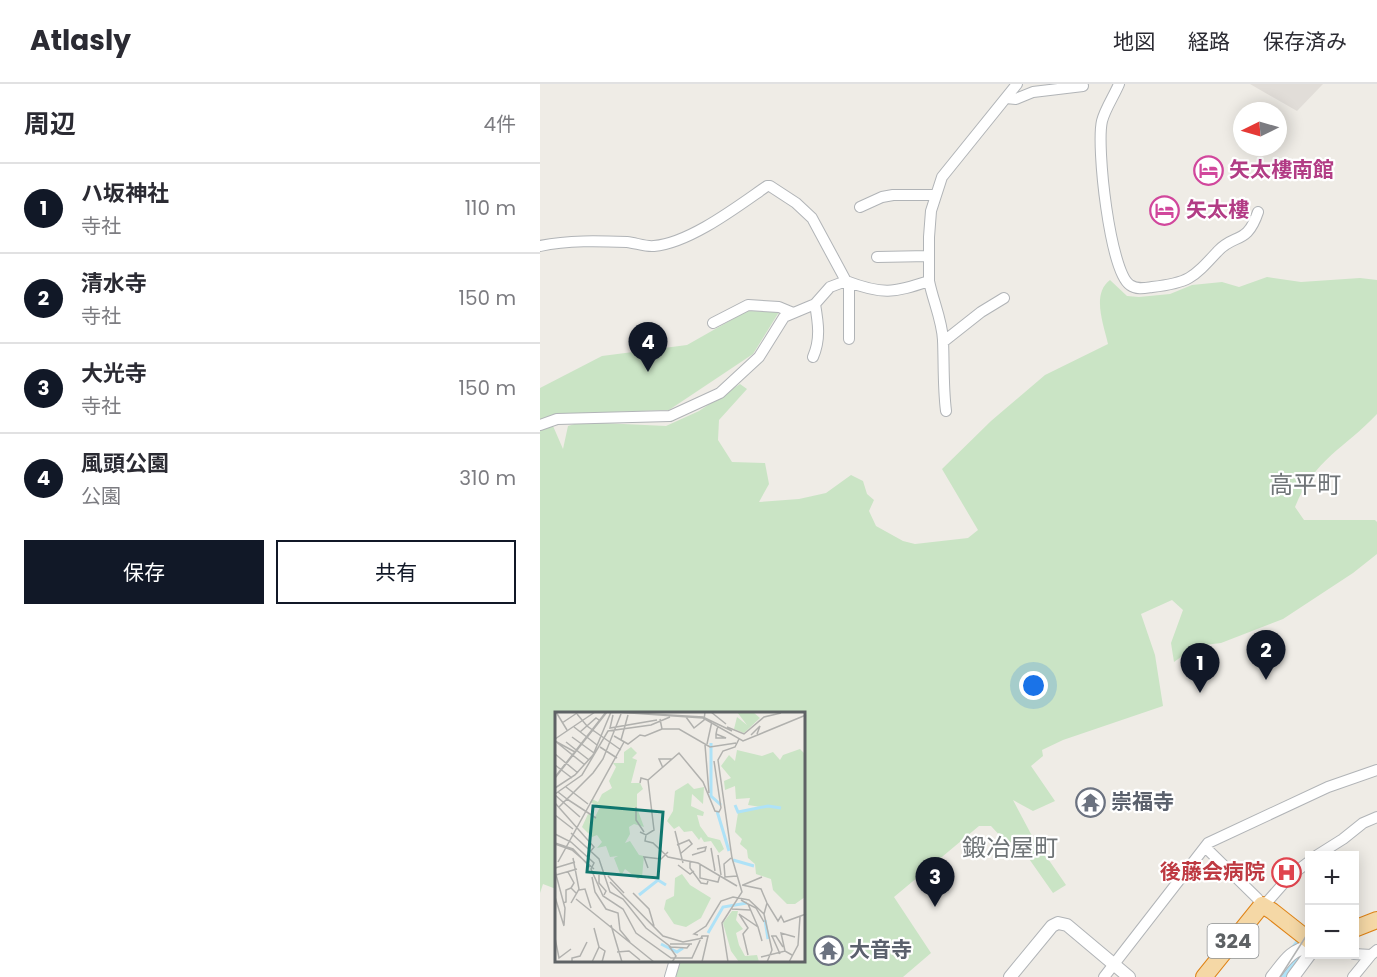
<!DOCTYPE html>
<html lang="ja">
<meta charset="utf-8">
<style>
:root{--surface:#fff;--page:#f2f2f3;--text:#2b2b33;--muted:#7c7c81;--line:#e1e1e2;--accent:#111827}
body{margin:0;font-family:Poppins,"Noto Sans JP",sans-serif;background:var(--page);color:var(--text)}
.controls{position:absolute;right:18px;bottom:18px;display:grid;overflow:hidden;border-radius:0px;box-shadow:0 3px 15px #0003}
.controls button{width:54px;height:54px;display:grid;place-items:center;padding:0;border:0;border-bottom:2px solid var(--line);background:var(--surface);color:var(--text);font:30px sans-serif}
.compass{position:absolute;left:693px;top:18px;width:54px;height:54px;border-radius:50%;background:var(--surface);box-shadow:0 3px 15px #0003;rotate:265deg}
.you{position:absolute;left:494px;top:602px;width:21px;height:21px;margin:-15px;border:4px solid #fff;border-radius:50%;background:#1a73e8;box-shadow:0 0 0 9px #1a73e833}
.badge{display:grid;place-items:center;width:39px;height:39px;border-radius:50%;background:var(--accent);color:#fff;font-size:20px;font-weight:700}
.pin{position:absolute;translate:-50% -50px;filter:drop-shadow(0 2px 3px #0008)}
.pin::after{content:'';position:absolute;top:32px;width:21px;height:18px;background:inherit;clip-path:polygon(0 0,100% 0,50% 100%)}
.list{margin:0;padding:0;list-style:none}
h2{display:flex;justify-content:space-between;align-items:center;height:78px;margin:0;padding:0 24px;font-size:26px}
h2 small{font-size:20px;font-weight:400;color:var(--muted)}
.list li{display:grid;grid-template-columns:39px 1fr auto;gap:18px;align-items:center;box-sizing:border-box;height:90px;padding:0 24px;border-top:2px solid var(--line)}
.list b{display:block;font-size:22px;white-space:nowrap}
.list p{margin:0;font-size:20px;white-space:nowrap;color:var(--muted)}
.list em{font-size:20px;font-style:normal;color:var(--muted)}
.actions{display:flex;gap:12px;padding:18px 24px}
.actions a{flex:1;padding:14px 0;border:2px solid var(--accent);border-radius:0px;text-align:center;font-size:21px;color:var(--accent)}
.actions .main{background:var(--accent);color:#fff}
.map{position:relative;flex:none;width:837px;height:893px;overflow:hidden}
header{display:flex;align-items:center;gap:36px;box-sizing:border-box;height:84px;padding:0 30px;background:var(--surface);border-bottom:2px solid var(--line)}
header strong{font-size:28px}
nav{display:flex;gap:33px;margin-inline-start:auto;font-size:21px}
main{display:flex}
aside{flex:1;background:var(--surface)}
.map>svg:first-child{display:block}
.education{fill:#e1ddd8}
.green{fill:#cae4c5}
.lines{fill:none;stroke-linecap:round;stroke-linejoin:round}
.river{stroke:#aee2f7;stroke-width:20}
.minor-casing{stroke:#b1b4b7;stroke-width:12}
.tertiary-casing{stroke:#b1b4b7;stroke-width:14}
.trunk-casing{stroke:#df8316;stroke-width:18}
.minor{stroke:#fff;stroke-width:10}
.tertiary{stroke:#fff;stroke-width:12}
.trunk{stroke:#f5d8a6;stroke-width:16}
.tram{stroke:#b4b5b5;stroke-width:1.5}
.labels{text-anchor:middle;stroke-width:4.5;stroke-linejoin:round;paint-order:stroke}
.shield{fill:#fff;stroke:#8e9193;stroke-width:1.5}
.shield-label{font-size:20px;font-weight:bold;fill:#5e6265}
.hotel-label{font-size:21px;font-weight:bold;fill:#b23c85;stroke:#fff;text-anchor:start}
.worship-label{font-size:21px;font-weight:bold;fill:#5b616d;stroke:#fff;text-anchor:start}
.health-label{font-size:21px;font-weight:bold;fill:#be3a42;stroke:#fff;text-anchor:end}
.quarter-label{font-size:24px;fill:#6f7477;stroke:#fff}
.inset-river{fill:none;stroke:#aee2f7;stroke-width:3}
.inset-road{fill:none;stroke:#b1b1ae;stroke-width:1.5}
.view{fill:#0f766e;fill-opacity:0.15;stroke:#0f766e;stroke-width:3}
.inset-edge{fill:none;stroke:#5e6265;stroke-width:3}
</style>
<header>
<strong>Atlasly</strong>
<nav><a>地図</a><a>経路</a><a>保存済み</a></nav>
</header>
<main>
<aside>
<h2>周辺<small>4件</small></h2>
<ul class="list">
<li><span class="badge">1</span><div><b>ハ坂神社</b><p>寺社</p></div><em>110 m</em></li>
<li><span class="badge">2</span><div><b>清水寺</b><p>寺社</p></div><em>150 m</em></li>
<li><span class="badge">3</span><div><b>大光寺</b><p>寺社</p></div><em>150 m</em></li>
<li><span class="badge">4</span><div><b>風頭公園</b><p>公園</p></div><em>310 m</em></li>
</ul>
<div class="actions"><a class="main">保存</a><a>共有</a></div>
</aside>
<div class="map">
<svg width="837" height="893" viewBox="0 0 837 893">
<rect width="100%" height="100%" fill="#efece6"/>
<path class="education" d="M710 0H783L757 27Z"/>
<path class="green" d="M727 193 761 198 820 194 837 196V330C804 365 775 374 755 423L764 436H835L837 438V470L813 489 743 535 681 559 656 562 634 578 631 559 643 526 632 516 601 530 615 571 623 622 523 656 502 666 503 672 491 682 515 717 493 727 473 716 491 750 526 801 513 809 480 762 463 755 451 742H439L354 813 391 869 363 893H133L137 877 264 876V629H16V805L3 800 0 809V346L13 342 23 365 28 342 41 338 126 342 159 327 200 300 207 305 179 336 178 356 192 378 225 379 229 400 219 418 259 415 286 409 311 391 323 397 327 410 334 416 329 427 336 442 363 457 375 460 428 454 438 446 402 385 451 337 505 291 568 260C564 241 551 210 570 196L587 212 599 213 630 210 652 201 682 198 699 203Z
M207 227 239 228 213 270 129 326 15 330 0 345V304L62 272 147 261Z"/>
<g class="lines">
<path class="river" d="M741 893 768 857"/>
<defs>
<path id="minor" d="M579 0C574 12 565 25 562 37 556 62 570 188 590 201 597 206 605 204 612 203 649 199 653 194 678 167 695 149 707 161 718 128
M466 14 476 15 493 8 543 2
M320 123 342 113 353 111H396
M0 162C28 156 59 157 87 158 96 159 106 163 114 162 150 159 198 122 227 102H230L256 119 272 134 306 197 290 203 275 220 244 233 219 273 180 309 130 332 17 335 0 341
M337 173 389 172
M306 197C343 211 353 209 389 197V153L391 127 402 93 477 0
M389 197C393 217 402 236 403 256 404 280 403 303 406 327
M309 198V255
M173 239 208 221 239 223 251 228
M403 258 441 228 464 214
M273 273C281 255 278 238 275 220
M665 763 717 814 722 821 728 817 750 792 770 777
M776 772 803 755 823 739 837 733
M814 870 831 871 837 866
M130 893 135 876
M564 893 668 759 788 703 837 686
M813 893 831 871"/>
<path id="tertiary" d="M470 893 512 842 518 839 527 841 589 893
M732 893C745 877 749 867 770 862
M753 893 770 870"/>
<path id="trunk" d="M814 845 837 836
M664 893 722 821 732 827 770 857"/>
</defs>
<use href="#minor" class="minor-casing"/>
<use href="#tertiary" class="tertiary-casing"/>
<use href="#trunk" class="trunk-casing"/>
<use href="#minor" class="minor"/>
<use href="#tertiary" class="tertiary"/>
<use href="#trunk" class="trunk"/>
<path class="tram" d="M740 893 770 846"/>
</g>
<defs>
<symbol id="hotel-ring" viewBox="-11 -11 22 22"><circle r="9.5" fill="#fff" stroke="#d1479c" stroke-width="1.5"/><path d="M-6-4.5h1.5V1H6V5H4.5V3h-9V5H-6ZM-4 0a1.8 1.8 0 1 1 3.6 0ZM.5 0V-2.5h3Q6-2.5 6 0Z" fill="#d1479c"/></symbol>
<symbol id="temple-ring" viewBox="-11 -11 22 22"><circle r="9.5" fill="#fff" stroke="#6b7280" stroke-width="1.5"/><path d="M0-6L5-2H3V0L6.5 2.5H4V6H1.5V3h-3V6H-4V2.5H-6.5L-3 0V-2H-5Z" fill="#6b7280"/></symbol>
<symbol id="hospital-ring" viewBox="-11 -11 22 22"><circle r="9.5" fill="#fff" stroke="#e0444e" stroke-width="1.5"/><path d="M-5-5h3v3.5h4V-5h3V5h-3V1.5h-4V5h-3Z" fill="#e0444e"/></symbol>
</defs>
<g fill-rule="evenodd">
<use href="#hotel-ring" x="652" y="70" width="33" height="33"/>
<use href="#hotel-ring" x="608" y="110" width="33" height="33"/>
<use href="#temple-ring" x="534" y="702" width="33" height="33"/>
<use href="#hospital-ring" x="730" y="772" width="33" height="33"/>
<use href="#temple-ring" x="272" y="850" width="33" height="33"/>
</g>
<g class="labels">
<rect class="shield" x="667.5" y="840" width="51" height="34" rx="4.5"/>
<g class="shield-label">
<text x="693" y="864">324</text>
</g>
<g class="hotel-label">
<text x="689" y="93">矢太樓南館</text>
<text x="646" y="133">矢太樓</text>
</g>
<g class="worship-label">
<text x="571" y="725">崇福寺</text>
<text x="309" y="873">大音寺</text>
</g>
<g class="health-label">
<text x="725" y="795">後藤会病院</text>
</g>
<g class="quarter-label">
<text x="765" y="409">高平町</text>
<text x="470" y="772">鍛冶屋町</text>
</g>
</g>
<g transform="translate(15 628)">
<rect width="250" height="250" fill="#efece6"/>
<path d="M182 0H198L205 6 189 21 179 17 182 5 192 13ZM76 35 82 41 77 46 82 48 76 71H85L88 77 82 82V96L89 115 79 112 74 115 75 122 70 131 75 129 84 143 89 144 87 165 83 167 70 157 66 164 59 146 63 144 55 145 51 134 42 136 47 130 42 123 37 125 27 115 33 102 40 105 45 95 35 90 37 87 43 90 47 82 57 76 54 69 61 55 58 51H69V40ZM245 37 250 42V185L240 192H232L218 178 216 167 201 162 200 152 193 146 192 138 185 132 187 127 180 120 183 101 206 95 193 93 195 86 181 87 180 74 170 78 169 69 176 66 166 54 174 43 180 49 182 38 207 44 218 40 225 48 228 43ZM133 71 139 77 149 75 148 92 137 82 136 94 149 100 148 104 142 103 145 114 153 125 165 128 169 137 164 141 156 129 149 130 146 125 144 128 137 119 129 120 124 114 119 117 112 109 118 99 120 79ZM127 162 135 173 156 186 146 206 131 215 119 212 109 197 111 188 119 184 120 166ZM177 199H183L181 208 188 217 181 221 184 233 190 244 202 243 204 250H184L176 239 168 211Z" fill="#cae4c5"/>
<path class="inset-river" d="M156 31V84L166 93M180 93 183 100 213 94 226 96M162 99 174 139M178 148 199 154M84 183 103 168 111 173M210 208 213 227M153 221 168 195 192 191M106 232 122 240 128 236"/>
<path class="inset-road" d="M1 0 12 18M61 0 148 6 188 29 251 3M64 0 148 5 177 19M156 0 171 12M22 2 32 14 66 38M58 3 55 16 102 8M131 5 139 16 149 8 150 0M105 7 107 17H124L155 35 181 31M7 11 22 1M19 15 42 33M172 15 189 22 209 5 226 1M25 20 41 6 44 8M161 22 171 26H161V22L162 17 163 15M196 23 205 14 202 22M59 24 73 32 85 23 90 24 107 17M17 25 39 41M0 27 40 0M66 28 73 3M0 29 30 53M0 29 20 40M11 30 34 48M152 32 157 9M150 33 154 81M45 35 62 46M0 42 23 61M159 49 166 96M0 53 17 66M108 56 104 47H117M0 65 51 0M0 66 52 0M85 71 86 66 93 68 124 41 148 70 160 99 164 100 166 96M11 75 33 92M0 76 20 63 38 43 56 0M3 80 12 87 38 61 48 47 66 2M0 82 27 63 53 19 96 13 115 5M0 83 25 105M0 91 39 135 35 140M4 95 12 87 41 106M81 95V108L89 120M0 103 18 117M120 119 128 151M85 120 91 123 99 118 93 68M16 121 44 147 55 180 68 187 91 216 116 235 132 236 135 232M0 122 16 130 39 151 36 157 48 184 68 197 81 221 116 246H137L147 224H153L147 250M91 123 90 129 98 131 113 145 143 151 182 174M0 131 18 137 35 155M0 132 17 138 39 157M122 133 134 128 137 132 125 142M156 136 160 159M137 143 150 139 151 135 142 137M163 143 166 163M176 146 169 152 170 165 182 164M135 149V156L146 171 152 172 153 169M3 150 69 30M145 152V166L163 170 165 163M123 153 135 162 139 159M0 156 20 150M93 156 89 145 106 147 113 140M0 159 10 196 9 213M13 160 19 171 16 176 22 182M1 163 22 157M44 163V171L51 179 49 183M53 164 69 181M37 165 40 180 51 197 63 201 65 218 75 230M55 170 108 224 128 230 148 226M187 173 206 177 212 191M188 173 207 165M24 178 30 177 36 196M78 181 94 197 99 214M0 185 9 214M21 187 99 250M186 188 193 192 203 215M8 191 11 190V178L16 176M16 191 24 177 18 146M193 192 201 196 209 210M177 197 195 198M209 202 217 238 212 250M56 213 67 250M143 223 139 222 151 214 166 189 178 185 194 188 209 202 212 191 223 209 226 204 229 210 251 202M216 224H221L228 235M217 224 225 242M0 226 4 246 16 237M115 232H137M114 234 121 244 117 250M44 235 50 239 47 250M230 239 226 221 240 225M62 240 74 239 85 248M193 243 188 222 193 216 184 202 203 215 207 229M206 245 230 239 237 243M17 250V246L25 244 32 230M37 250 44 235 39 216M173 250 167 211 187 180 177 146 163 48 168 39 180 35 184 27M234 250 243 233 245 205"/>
<path class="view" d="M38 94 108 100 103 166 32 160Z"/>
<rect width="250" height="250" class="inset-edge"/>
</g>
</svg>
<div class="controls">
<button>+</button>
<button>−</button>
</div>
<svg class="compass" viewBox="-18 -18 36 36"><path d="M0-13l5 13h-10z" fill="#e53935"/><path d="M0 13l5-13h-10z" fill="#7c7c81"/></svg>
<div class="you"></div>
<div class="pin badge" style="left:660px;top:609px">1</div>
<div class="pin badge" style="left:726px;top:596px">2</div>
<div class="pin badge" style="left:395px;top:823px">3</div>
<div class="pin badge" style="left:108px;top:288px">4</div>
</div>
</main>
